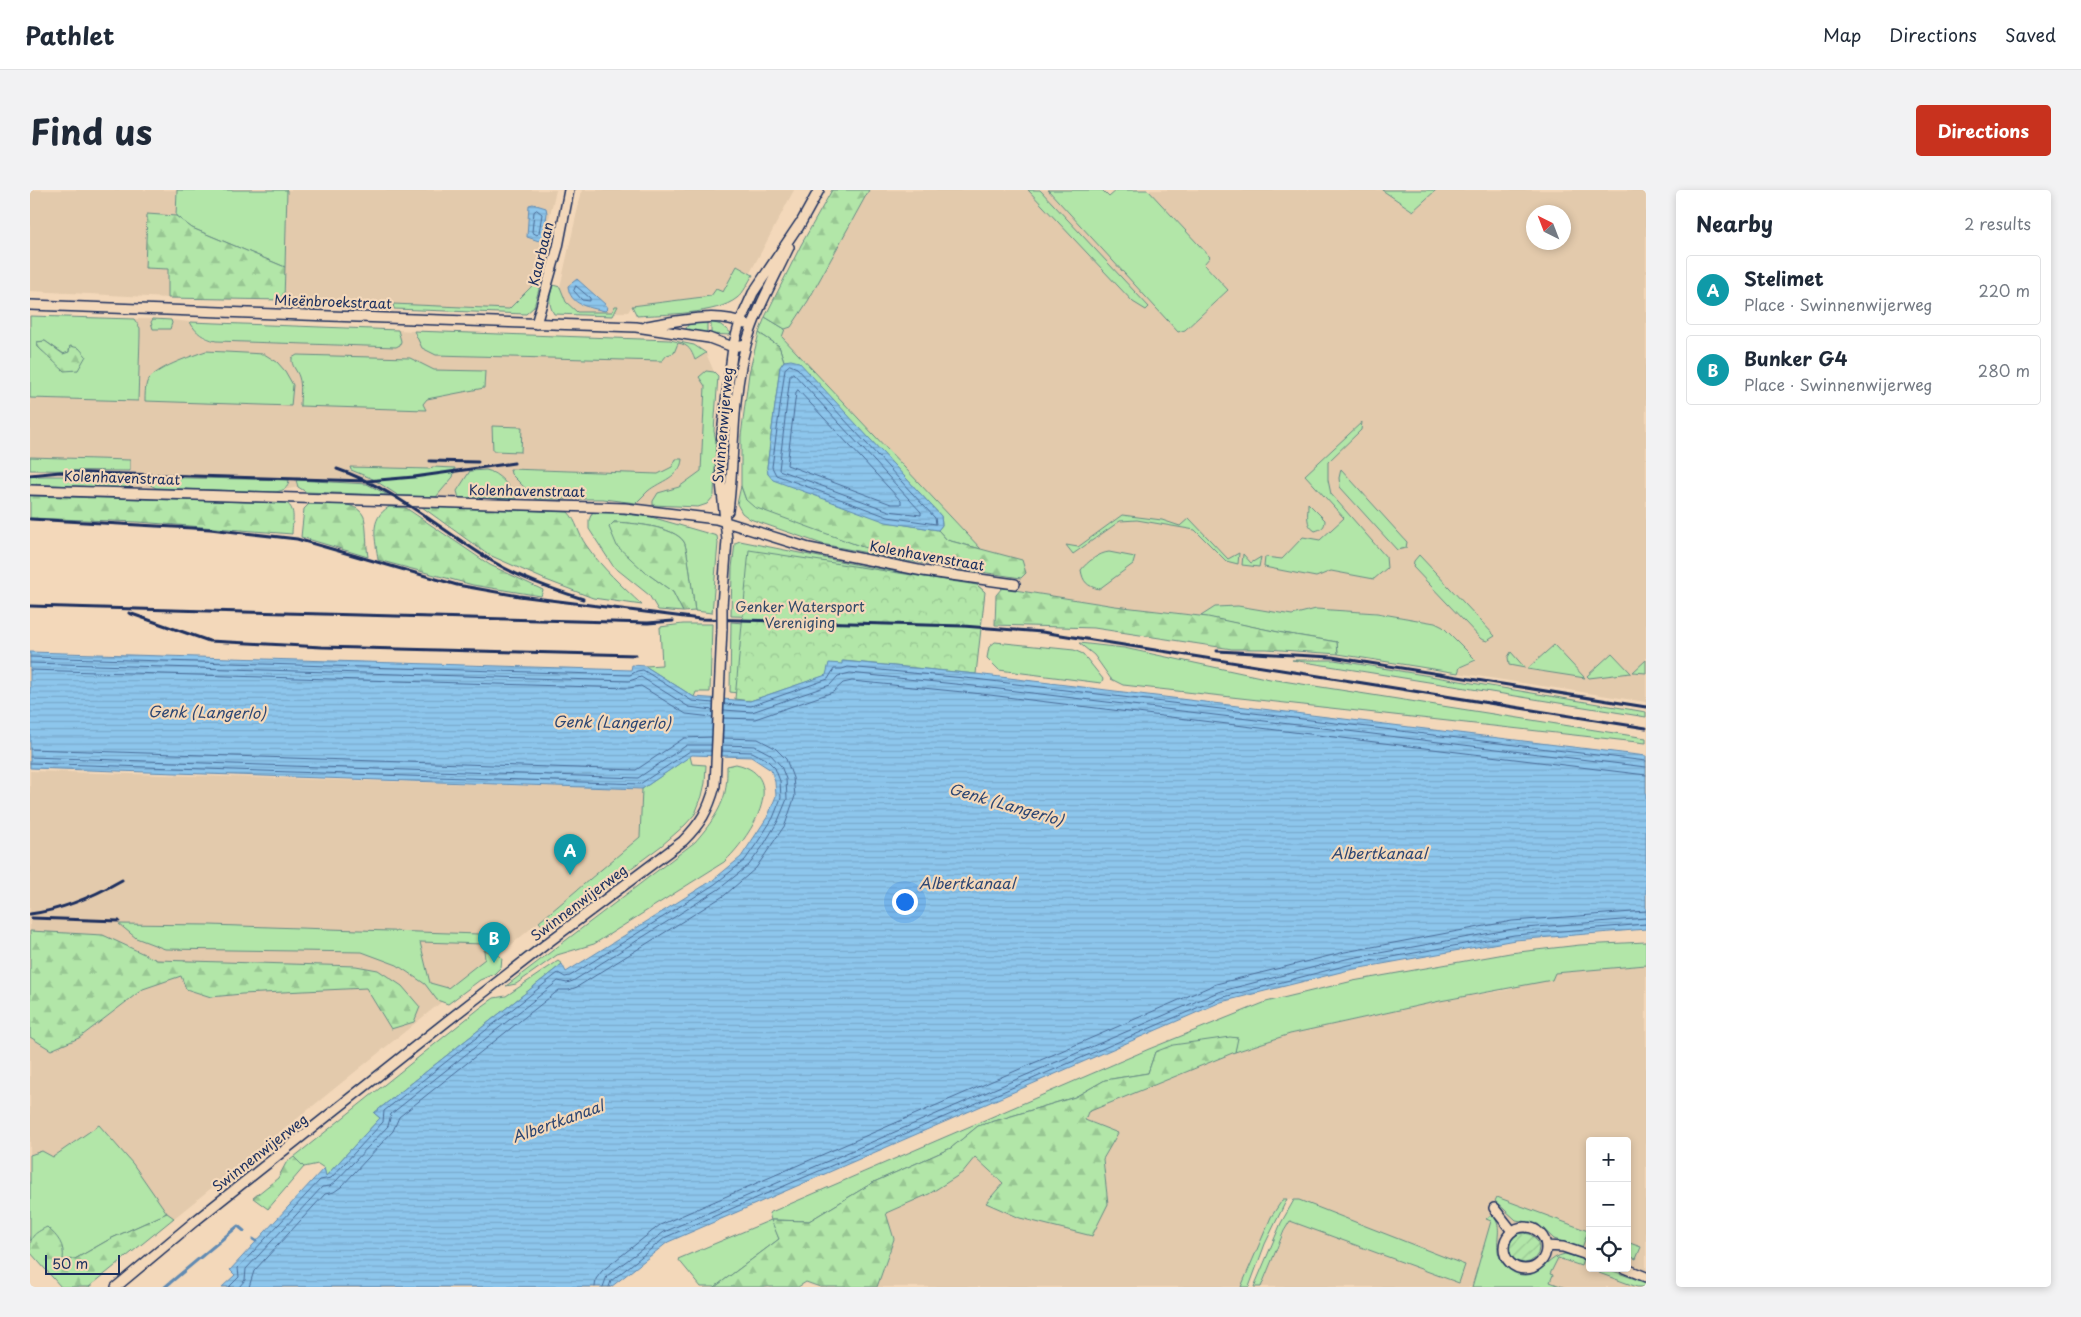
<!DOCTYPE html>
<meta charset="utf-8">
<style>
:root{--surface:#fff;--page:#f2f2f3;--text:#1f2937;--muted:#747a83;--line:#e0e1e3;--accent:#c8321e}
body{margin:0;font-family:"Playpen Sans",sans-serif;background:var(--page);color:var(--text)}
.controls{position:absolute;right:15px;bottom:15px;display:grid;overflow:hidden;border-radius:5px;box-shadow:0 2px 8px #0003}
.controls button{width:45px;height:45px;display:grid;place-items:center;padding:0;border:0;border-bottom:1px solid var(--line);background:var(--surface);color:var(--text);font:25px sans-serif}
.compass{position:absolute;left:1496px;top:15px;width:45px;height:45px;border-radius:50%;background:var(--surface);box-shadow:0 2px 8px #0003;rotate:318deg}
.scale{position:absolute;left:15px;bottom:12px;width:75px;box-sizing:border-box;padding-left:5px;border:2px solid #1b2f5e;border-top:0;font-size:14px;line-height:18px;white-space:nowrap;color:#1b2f5e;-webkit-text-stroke:4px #f3d8ba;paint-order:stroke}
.you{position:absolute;left:874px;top:711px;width:18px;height:18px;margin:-12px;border:4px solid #fff;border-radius:50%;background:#1a73e8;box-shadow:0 0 0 8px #1a73e833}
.badge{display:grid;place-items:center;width:32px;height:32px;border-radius:50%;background:var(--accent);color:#fff;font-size:16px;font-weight:700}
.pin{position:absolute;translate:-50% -41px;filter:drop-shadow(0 1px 2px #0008)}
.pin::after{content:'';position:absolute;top:26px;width:18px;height:15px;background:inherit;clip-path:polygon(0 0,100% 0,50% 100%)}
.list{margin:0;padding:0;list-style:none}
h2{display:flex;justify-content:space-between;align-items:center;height:65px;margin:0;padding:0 20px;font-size:21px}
h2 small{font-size:16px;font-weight:400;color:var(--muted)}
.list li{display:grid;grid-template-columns:32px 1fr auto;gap:15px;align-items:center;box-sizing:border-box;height:70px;margin:0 10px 10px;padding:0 10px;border:1px solid var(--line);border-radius:5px}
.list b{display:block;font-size:19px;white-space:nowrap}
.list p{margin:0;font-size:16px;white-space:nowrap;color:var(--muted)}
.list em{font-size:16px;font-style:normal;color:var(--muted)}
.icon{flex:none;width:28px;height:28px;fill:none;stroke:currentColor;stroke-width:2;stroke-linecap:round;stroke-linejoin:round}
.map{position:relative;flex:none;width:1616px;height:1097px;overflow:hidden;border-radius:5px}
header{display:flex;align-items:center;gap:30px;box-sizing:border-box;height:70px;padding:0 25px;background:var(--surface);border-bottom:1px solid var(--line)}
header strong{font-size:24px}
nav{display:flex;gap:28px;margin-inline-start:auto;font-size:18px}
.intro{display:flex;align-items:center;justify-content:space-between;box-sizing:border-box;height:120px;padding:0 30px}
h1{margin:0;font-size:35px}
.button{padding:12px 22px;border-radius:5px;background:var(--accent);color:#fff;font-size:18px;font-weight:700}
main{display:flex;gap:30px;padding:0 30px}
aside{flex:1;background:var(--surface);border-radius:5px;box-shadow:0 2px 8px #0003}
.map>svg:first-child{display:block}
.built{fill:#e3caac;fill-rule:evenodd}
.grass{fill:#b2e6a8;stroke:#668a83;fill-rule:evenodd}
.forest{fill:url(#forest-firs);stroke:#668a83}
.park{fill:url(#park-crowns);stroke:#668a83}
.garden{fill:url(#garden-furrows);stroke:#668a83}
.water{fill:url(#water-rules);stroke:#5f8ab3}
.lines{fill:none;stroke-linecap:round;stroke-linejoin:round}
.shore{stroke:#496b97;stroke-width:1}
.stream{stroke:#5f8ab3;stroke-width:3}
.minor-casing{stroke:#1b2f5e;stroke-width:12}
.minor{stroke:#f3d8ba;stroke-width:9}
.rail{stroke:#1b2f5e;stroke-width:3}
.minor-bridge-casing{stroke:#1b2f5e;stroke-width:12;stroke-linecap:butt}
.minor-bridge{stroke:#f3d8ba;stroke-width:9}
.labels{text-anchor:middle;stroke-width:4.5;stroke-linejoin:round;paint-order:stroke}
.street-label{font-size:14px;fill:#1b2f5e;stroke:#f3d8ba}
.park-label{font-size:14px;fill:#324a69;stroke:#f3d8ba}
.water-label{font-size:15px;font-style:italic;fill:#2c4673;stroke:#f3d8ba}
</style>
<header>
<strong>Pathlet</strong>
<nav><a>Map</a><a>Directions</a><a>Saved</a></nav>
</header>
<div class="intro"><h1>Find us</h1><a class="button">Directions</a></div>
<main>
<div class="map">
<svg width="1616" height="1097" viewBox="0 0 1616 1097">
<defs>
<pattern id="forest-firs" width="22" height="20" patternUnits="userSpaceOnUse" patternTransform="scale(1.25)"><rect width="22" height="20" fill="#b2e6a8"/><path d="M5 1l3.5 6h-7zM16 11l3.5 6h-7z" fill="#98c693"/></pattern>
<pattern id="park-crowns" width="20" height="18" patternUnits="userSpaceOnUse" patternTransform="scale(1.25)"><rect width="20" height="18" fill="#b2e6a8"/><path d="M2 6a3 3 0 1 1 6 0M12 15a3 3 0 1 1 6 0" fill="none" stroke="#98c693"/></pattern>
<pattern id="garden-furrows" width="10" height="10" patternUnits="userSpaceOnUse" patternTransform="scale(1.25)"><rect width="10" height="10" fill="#b2e6a8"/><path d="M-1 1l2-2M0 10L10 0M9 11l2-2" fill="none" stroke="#98c693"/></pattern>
<pattern id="water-rules" width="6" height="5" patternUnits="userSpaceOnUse" patternTransform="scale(1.25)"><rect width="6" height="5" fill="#8dc6ec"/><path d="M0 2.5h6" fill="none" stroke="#79aacd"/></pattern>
</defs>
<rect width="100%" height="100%" fill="#f3d8ba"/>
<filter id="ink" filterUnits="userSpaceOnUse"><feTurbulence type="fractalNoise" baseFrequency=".02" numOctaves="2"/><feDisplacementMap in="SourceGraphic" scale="10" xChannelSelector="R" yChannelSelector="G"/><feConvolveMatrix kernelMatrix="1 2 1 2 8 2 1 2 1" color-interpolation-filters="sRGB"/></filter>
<g filter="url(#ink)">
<path class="built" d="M0 0H147L146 26 117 25 115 78 138 79V108L0 101Z
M257 0H526L503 95 479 119 254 110Z
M552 0H764L720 83 707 76 693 102 681 106 602 116 598 122H547L536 112 530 97Z
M839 0H1018L1149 141 1155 140 1198 100 1174 73 1180 67 1118 0H1352L1383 21 1406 0H1616V512L1428 483 1430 477 1446 471 1405 433 1347 423 1286 419 1262 425 1208 416 1185 417 1171 426 1085 416 972 398 951 359 752 147 755 139 761 137 778 111ZM1504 22H1534V52H1504Z
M104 129H123L121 132 141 137V130L160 132 165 140 175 149 186 151 366 157 371 151 368 140 384 141V146L637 165 648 153 656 154 665 170 676 163 684 182 676 181 671 281 649 297 628 303 623 311V315L606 313 618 301 647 283 652 276 642 277 628 284 480 279 481 284 506 309 483 302 463 281 427 301 429 308 406 307 423 287 425 278 321 280 343 289 369 306 358 305 337 294 266 293 268 297 254 300 258 295 117 293 126 298H99L102 286 100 281V270L0 267V208L108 211 110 138Z
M0 581 612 599 611 647 451 780 59 1097H31L0 1062Z
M1616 775V1097H1231L1268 1010 1253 1009 1241 1027 1211 1097H847L864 1050 856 1023 899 1004 945 967 974 993 956 1013 1078 1014 1073 969 1087 943 1055 930 1058 922 1205 862 1260 844 1410 811 1477 800 1525 783ZM1560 951H1597V1078H1560Z"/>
<path class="grass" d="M147 0H257L255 77 162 38 146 26Z
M998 0H1010L1119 117 1116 120 1103 112Z
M1018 0H1072L1079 7 1087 0H1118L1180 67 1174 74 1198 100 1155 140 1148 142Z
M1352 0H1406L1383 21Z
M707 76 723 85C718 92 714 103 707 108 686 125 634 124 607 126L602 116 681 106 686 99 693 102Z
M504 90 511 92 504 117 496 124 364 119 363 114 479 119 503 95Z
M523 95 530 97 536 112 547 122H582L585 116H588L583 126 524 124C518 114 519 107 523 95Z
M0 126 104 129 110 138V146L108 211 0 208ZM15 151 34 164 39 162 40 156 48 180 12 161 8 157 7 152Z
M735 127 755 139 752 147 951 359 917 350 908 340 912 335 911 326 769 173 754 171 749 156 729 143Z
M123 129 141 130 142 133 140 139H123L121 132Z
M160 132 368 140 371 151 370 155 366 157 186 151C173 148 166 143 160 132Z
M677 132V143L657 141 656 138 659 134Z
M681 132 691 135 701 143 699 145 681 144Z
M384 141 640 150 664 155 676 163 665 170C661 160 659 155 648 153L644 163 637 165 632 171 406 165 392 158Z
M176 161 234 164 247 172 255 181 263 195 261 216 115 211C115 206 115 197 117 192 124 178 162 166 176 161Z
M267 165 380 168 404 180 455 181 454 198 397 209 393 214 396 220 270 216C270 206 272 196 269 187 267 180 261 176 262 168Z
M676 181 684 182 688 186 684 241 686 251 684 306 677 314 668 317 623 315V311L628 303 649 297 671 281 675 196 669 187Z
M1332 232 1331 240 1298 272V290L1301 304 1356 367 1357 378 1344 389 1301 381 1286 387 1234 377 1235 367 1252 369 1273 347 1290 350 1314 328 1275 285Z
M462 236 492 237 491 262 463 261Z
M0 267 100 270V281L0 280Z
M646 269H652C651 287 630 291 618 301 614 305 610 309 606 313L573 309H506L481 284 480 279 628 284 642 277Z
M320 277 400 279 402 277 425 278 423 287 406 307 369 306 343 289 321 280Z
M1311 279 1377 352 1376 358 1367 360 1310 297 1309 288Z
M456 280C468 282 482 298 486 309L429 308 427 301 440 281Z
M6 286H102L99 298H91L0 294V287Z
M116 287 259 290C258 299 254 300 246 302L126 298 117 293Z
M266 290 337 294 358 305 276 302 268 297Z
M711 296 716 310 830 356 878 371 792 354 720 329 712 323 707 314Z
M1278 313 1295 330C1295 337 1292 339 1285 341 1275 335 1278 325 1278 313Z
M568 321 621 327 687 346 688 353 682 423 665 421C663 409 658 360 654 352 644 336 601 333 584 332L615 382 643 402 653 422 628 420 619 405 583 376 559 339V330L562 323Z
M1092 325 1132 330 1150 336 1159 328 1198 369 1209 363 1208 374 1196 371 1165 340 1107 330 1090 331 1043 364 1036 355 1048 357Z
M710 351 839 377 947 395 955 402 838 388 739 427 701 426 702 378 705 353Z
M1079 362 1105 367 1103 374 1069 399C1057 396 1053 392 1051 380 1057 372 1069 363 1079 362Z
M1213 364 1221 373 1231 367 1229 377 1212 375Z
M1389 365 1465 446 1457 451 1451 449 1383 377 1384 371Z
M1208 416 1262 425 1286 419 1347 423 1405 433 1413 437 1446 470 1430 477 1428 483 1308 464 1307 452 1253 443 1171 426 1185 417Z
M701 432 738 435 714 504 700 502Z
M653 434H682L680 502H666L664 507 615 476 632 475 630 437Z
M965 452 1044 460 1053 464 1073 489 1071 493 969 480 957 468 959 457Z
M1049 453 1094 458 1240 489 1616 548V553L1093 495 1081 489 1064 465Z
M1524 455 1555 488 1497 479Z
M1481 462 1495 478 1479 475 1478 467Z
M1582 463 1601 483 1559 488 1557 486Z
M1262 470H1304L1616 522V527Z
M1616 470V483L1603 482Z
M660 566 662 574 676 575 675 593 672 606 665 624 655 635 631 656 517 741 509 732 610 647 612 599Z
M706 574C762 586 718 650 694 672L564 754 527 765 486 794 476 796 665 652C678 637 694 617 696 596 697 590 697 583 697 576Z
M89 734 180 735 449 744 453 745 454 754 390 752 400 793 418 798 455 769 454 760 470 766 472 768 471 777 464 784 450 790 418 814 407 810 395 794 367 775 332 762 135 759 106 748Z
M1616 752V775L1525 783 1522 790 1410 811 1260 844 1205 862 1207 848 1125 862 1118 883 1075 890 1045 907 948 936 921 958 844 992 779 1031 742 1030 749 1049 685 1097H671L648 1069 741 1030 739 1023 1119 859 1236 812 1323 791 1480 763 1550 755Z
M528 771 532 774 344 923 350 928 296 986 294 978 288 974 274 977 264 967 450 818 464 808 476 806Z
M69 935 103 974 137 1023 80 1049 45 1069 33 1070 0 1050V965L12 961 23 967Z
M1467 1007 1558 1041 1552 1058 1524 1049 1508 1034 1486 1030 1465 1011Z
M1253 1009H1257L1235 1054 1219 1097H1211L1241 1027Z
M1264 1010H1269L1435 1075 1429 1093 1260 1031 1254 1041 1231 1097H1224L1251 1033Z
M1462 1024C1473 1037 1466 1046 1468 1061 1470 1076 1486 1089 1502 1084 1515 1080 1519 1067 1535 1064L1553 1069 1551 1076 1528 1068 1520 1084 1523 1085 1520 1092 1533 1097H1442L1461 1031 1456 1029Z
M1597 1052 1611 1057 1606 1069 1597 1065Z
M1575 1078 1616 1093V1097H1607L1569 1083 1570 1080 1574 1081Z"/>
<path class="forest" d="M802 0H839L778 111 761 137 755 139 735 127 771 55Z
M117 24 146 26 162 38 255 77 254 110 138 108V79L115 78Z
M729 143 749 156 754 171 750 177 737 277 738 284 858 332 908 340 917 350 992 370 996 383 991 388 878 371 830 356 724 317 716 310 711 296V246L719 183Z
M15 151 33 164 39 162 40 156 49 158 56 166 48 180 34 181 8 157 7 152Z
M0 306 256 313C267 319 262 333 262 344L109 332 0 328Z
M279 314C293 314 327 309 334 327 337 338 336 354 338 367L271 347 274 319Z
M359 317 376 318 460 375 513 400 511 406 443 395 348 370C346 350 338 329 359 317Z
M392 317 538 322C547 331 548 344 556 355 572 378 592 396 612 415L563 408 516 390 457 364Z
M584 332C601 333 644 336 654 352 658 359 663 409 665 421L653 422 643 402 615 382 587 356 579 337Z
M972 398 1085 416 1178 427 1253 443 1307 452 1308 464 1237 459H1202L1064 438 965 435 966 405Z
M0 741 73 745 127 770 326 776 348 780 372 796 390 817 384 832 361 839 336 798 212 804 181 807 156 799 151 786 113 799 49 848 21 860 0 847Z
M1200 847 1208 848 1205 862 1058 922 1055 930 1088 943 1073 969 1078 1014 1062 1046 990 1028 956 1013 973 993 945 967 932 983 899 1004 856 1023 864 1049 847 1097H790L776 1092 768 1097H685L749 1049 741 1030 779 1031 844 992 921 958 948 936 1045 907 1075 890 1118 883 1125 862 1143 855Z
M264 967 274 977 238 1019 223 1008 248 988 256 973Z
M137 1023 144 1028 59 1097H31L0 1062C0 1046 3 1044 17 1037 28 1047 35 1055 33 1070L45 1069 80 1049Z"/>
<path class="park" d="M719 360 947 395 955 402 946 484 813 471 812 475 799 474 797 485 720 511 705 509Z"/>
<path class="garden" d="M1479 1058a15 15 0 1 1 30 0a15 15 0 1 1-30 0Z"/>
<path class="water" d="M503 14 516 18 517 23 514 48 509 51 497 47 499 15Z
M547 89 576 115 578 118 575 121C559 117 540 116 538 96Z
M761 170 769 172 911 326 912 335 908 340 856 332 743 290 738 284 737 277 750 177 754 171Z
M0 462 601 480 602 475 615 476 664 507 720 511 796 485 799 473 812 474V471L946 484 1616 566V739L1485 750 1319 780 1191 812 638 1052 581 1097H192L205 1085 200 1080 294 978 296 986 350 928 344 923 532 774 536 782 683 690 711 667 738 626 746 606 745 592 741 580 721 567 662 565 612 599 0 578Z"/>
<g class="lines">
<path class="shore" d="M507 20 512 24 509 43 507 45 502 42 504 22Z
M546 96 560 108V111L552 110 544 101Z
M760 175 767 178 905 328 906 334 858 327 746 285 742 277 755 179Z
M763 183 891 322V325L859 321 749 280 760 186Z
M768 200 871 311V314H861L757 275 766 203Z
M0 467 600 485 607 481 613 480 662 511 683 513
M0 473 599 491 611 487 659 517 683 520
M0 480 599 498 611 496 656 524 682 527
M694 514 721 516 798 489 804 479H812L818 477 945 489 1616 571
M694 520 722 522 800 495 808 486 820 483 944 496 1616 577
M694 528 725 529 803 502 813 493 822 491 943 503 1616 585
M0 559 606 580 654 548 682 547
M0 567 608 588 657 555H681
M0 573 610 594 660 561H681
M199 1097 209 1087 208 1078 290 990 301 988 353 932 354 921 528 783 535 787 540 786 685 694 715 670 727 653 743 628 751 608 750 591 745 578 736 569 722 562 692 561
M209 1097 215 1090 216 1079 292 997 300 996 305 992 358 936 361 924 528 791 537 793 543 791 689 699 719 675 733 656 748 631 757 609 756 589 751 576 740 564 725 556 692 555
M219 1097 224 1081 295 1004 304 1002 311 997 363 941 369 927 529 800H539L547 797 695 705 726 678 755 635 765 606 763 588 756 569 745 558 728 549 693 548
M565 1097 566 1089 572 1081 630 1035 1186 794 1315 762 1482 731 1616 721
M573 1097 577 1086 634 1042 1188 802 1316 769 1483 739 1616 728
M579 1097 581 1091 636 1047 1190 808 1318 775 1484 745 1616 734"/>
<path class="stream" d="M223 1049 226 1051
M135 1097 208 1036 214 1041"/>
<defs>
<path id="minor" d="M768 38 789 0
M0 115 606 137 679 148 703 157 716 154
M506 134 528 57 539 0
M617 136C645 131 689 121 715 134
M0 300 595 318 686 329 779 358 893 381 985 394
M698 321C705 266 701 209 716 155 726 120 744 89 759 57
M692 416 697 350 691 292 692 243 703 157 710 132 723 103 770 33
M1464 1018 1482 1041
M1474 1058a21 21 0 1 1 42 0a21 21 0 1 1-42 0Z
M1516 1056 1533 1057 1560 1066
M1594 1078 1616 1087
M86 1097 165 1031 416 832 520 751 653 651C671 633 678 621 685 596L692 438"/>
</defs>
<use href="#minor" class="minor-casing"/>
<use href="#minor" class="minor"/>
<path class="rail" d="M400 271 448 272
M307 279C364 298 411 340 462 371 490 388 522 399 553 409
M0 285 30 282 337 291 384 287 484 273
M0 329 180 339 267 349 427 395 489 406 670 429 933 436 1012 442 1616 538
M0 416 618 433 643 431
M99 423 179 451 292 457 606 465
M1187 461 1302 467 1616 517
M0 724C32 720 64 706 92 690
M2 728 89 731"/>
<defs>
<path id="minor-bridge" d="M692 438V416"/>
</defs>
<use href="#minor-bridge" class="minor-bridge-casing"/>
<use href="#minor-bridge" class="minor-bridge"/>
</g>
</g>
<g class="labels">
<g class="street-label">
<text transform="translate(511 64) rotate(-76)" y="5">Kaarbaan</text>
<text transform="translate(303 112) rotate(2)" y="5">Mieënbroekstraat</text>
<text transform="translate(693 235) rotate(-85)" y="5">Swinnenwijerweg</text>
<text transform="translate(92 288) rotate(2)" y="5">Kolenhavenstraat</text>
<text transform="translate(497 301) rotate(1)" y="5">Kolenhavenstraat</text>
<text transform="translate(897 366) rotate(10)" y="5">Kolenhavenstraat</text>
<text transform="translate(549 713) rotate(-37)" y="5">Swinnenwijerweg</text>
<text transform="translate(230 963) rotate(-38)" y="5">Swinnenwijerweg</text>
</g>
<g class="park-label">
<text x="770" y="422">Genker Watersport<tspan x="770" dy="16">Vereniging</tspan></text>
</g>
<g class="water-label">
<text transform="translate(177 523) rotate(1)" y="5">Genk (Langerlo)</text>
<text transform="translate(582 533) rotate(1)" y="5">Genk (Langerlo)</text>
<text transform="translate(976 615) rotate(16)" y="5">Genk (Langerlo)</text>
<text x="1349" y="669">Albertkanaal</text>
<text x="937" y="699">Albertkanaal</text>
<text transform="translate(528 932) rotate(-20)" y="5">Albertkanaal</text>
</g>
</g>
</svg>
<div class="controls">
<button>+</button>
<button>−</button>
<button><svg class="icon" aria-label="locate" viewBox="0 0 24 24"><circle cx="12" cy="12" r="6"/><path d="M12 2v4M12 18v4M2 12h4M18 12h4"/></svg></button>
</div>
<svg class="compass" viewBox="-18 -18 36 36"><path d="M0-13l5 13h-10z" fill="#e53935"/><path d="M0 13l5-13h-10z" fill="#747a83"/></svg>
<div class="scale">50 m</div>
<div class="you"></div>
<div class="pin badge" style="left:540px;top:685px;background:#0f9aa8">A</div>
<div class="pin badge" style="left:464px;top:773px;background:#0f9aa8">B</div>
</div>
<aside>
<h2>Nearby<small>2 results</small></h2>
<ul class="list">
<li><span class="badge" style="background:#0f9aa8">A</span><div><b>Stelimet</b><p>Place · Swinnenwijerweg</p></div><em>220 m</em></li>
<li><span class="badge" style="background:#0f9aa8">B</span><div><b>Bunker G4</b><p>Place · Swinnenwijerweg</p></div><em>280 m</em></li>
</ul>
</aside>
</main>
